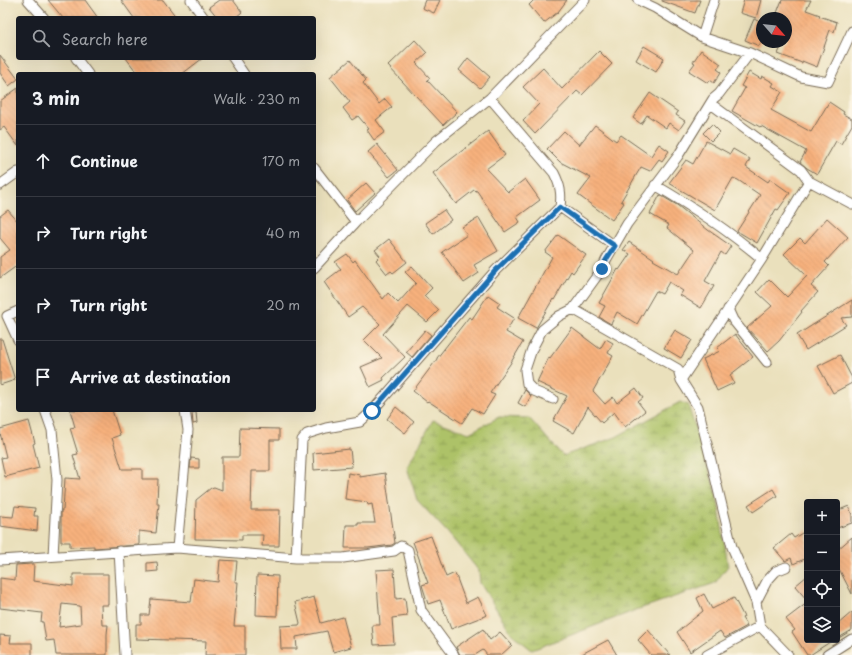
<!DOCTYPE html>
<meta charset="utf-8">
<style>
:root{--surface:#171b24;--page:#242831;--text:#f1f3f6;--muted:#9ea1a6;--line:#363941}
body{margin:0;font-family:"Playpen Sans",sans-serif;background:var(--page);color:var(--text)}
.controls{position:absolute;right:12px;bottom:12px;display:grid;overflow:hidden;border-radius:4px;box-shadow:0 4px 16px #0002}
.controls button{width:36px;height:36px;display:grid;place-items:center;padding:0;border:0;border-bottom:1px solid var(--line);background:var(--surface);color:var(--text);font:20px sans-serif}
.compass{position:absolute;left:756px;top:12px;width:36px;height:36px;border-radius:50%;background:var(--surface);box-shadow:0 4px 16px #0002;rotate:118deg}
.stop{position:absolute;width:12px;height:12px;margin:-9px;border:3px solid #1f6fb2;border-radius:50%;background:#fff}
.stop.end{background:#1f6fb2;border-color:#fff;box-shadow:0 1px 4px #0008}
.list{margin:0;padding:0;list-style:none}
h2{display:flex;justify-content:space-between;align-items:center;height:52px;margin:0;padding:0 16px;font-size:17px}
h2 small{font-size:13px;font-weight:400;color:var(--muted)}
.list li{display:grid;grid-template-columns:26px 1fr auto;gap:12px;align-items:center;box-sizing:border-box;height:72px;padding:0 16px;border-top:1px solid var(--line)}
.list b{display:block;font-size:15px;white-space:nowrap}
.list em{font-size:13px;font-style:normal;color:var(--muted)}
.icon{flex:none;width:22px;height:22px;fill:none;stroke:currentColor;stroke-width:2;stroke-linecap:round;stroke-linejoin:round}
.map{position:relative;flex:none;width:852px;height:655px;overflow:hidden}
.search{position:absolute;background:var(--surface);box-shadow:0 4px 16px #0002;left:16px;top:16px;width:300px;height:44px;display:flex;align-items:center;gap:10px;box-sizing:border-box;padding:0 14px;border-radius:4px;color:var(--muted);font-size:15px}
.panel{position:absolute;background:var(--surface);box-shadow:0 4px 16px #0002;left:16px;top:72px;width:300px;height:340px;border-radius:4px}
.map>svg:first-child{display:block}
.wetland{fill:url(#wetland-marsh);stroke:#747642}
.building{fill:url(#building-back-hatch);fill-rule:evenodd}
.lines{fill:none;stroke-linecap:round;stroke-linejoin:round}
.street-casing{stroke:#786a55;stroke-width:11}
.street{stroke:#fff;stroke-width:9}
.route{stroke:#1f6fb2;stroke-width:5}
</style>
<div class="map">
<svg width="852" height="655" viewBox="0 0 852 655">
<defs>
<pattern id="wetland-marsh" width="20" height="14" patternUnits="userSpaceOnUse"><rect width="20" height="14" fill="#adc267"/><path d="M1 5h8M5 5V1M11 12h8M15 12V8" fill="none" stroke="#8e9e54"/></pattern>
<pattern id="building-back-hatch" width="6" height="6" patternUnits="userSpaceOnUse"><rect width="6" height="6" fill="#f7b17d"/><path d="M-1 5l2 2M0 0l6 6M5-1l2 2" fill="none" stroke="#d5986c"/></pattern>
</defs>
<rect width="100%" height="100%" fill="#fcf5e5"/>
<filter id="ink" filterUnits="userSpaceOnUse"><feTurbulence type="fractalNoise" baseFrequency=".025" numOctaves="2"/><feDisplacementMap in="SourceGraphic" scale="8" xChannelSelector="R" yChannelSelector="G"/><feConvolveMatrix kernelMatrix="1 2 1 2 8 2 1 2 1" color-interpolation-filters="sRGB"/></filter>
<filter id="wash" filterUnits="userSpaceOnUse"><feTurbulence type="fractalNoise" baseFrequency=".012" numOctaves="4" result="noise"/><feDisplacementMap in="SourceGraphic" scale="16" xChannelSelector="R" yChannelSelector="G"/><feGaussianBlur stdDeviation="0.9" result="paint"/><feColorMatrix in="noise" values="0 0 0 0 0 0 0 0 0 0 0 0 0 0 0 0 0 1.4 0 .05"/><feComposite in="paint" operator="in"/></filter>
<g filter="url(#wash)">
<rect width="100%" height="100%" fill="#eae0bc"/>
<path class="wetland" d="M680 402 688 405 717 496 728 566 715 583 636 610 532 650 512 634 480 583 479 571 448 533 417 500 407 467 433 420 469 433 499 417 529 418 563 456 616 437Z"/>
<g id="blocks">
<path class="building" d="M48 0H85L98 18H63Z
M121 0H163L177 18H134Z
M219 0H233L242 12 235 18H218L209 7Z
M425 0H440L434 13 422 8Z
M534 0H567L558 12 544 23 529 5Z
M662 0H700L695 13 662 1Z
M744 0H761L756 18 740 13Z
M782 0H811L806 10 820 15 819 16 837 22 834 32 830 30 817 67 802 61V63L778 54 783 42H786V18H775Z
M754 19 762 23V40L759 46 745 40Z
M415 40 427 53 416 63 430 78 427 80 457 112 443 125 388 66Z
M644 46 664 58 656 72 636 60Z
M701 50 721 64 717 69 721 72 714 83 710 80 708 83 689 71 695 63 693 62Z
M599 51 612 64 582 95 577 91 535 134 523 121 539 104 523 87 543 68 562 89Z
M0 55 18 79 9 86 0 73Z
M126 58H203L182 74H138Z
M468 58 490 77 480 88 459 70Z
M350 60 366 80 363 83 379 104 385 99 392 107 376 120 385 132 374 140 367 130 369 129 358 116 352 120 343 108 350 102 330 77Z
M749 72 761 79 762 76 774 83 772 86 782 92 771 110 811 132 829 102 844 112 843 114 852 119V125L841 144 836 141 817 174 807 168 800 162 806 151 761 126 760 127 732 111 745 88 741 86Z
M18 88V146L4 127 0 130V101Z
M650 93 678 112 676 115 685 121 679 130 669 123 666 128 647 115 641 124 633 118Z
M712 124 720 132 711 141 703 133Z
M595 125 616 141 621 135 651 156 659 144 669 151 662 161 659 159 650 171 641 167 621 201 624 203 612 220 578 195 591 178 560 162 547 149 564 131 579 145Z
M488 131 505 155 486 169 508 192 525 179 540 200 517 217 520 222 505 232 477 191 474 190 456 204 433 173Z
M706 141 730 154 733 149 750 159 746 167 768 182 770 179 790 193 778 210 776 209 757 243 737 231 760 195 738 180 733 178 715 210 669 183 686 160 693 164Z
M377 144 398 170 389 177 368 152Z
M366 183 375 193 355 211 347 200Z
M660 195 677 205 708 230 731 246 725 255 721 252 705 281 714 286 701 308 680 295 683 291 669 282 662 294 656 291 637 324 617 312 611 324 599 317 605 306 599 303 618 269 619 270 630 254 623 250 629 242 654 259 653 260 678 274 694 250 667 228 669 225 650 214Z
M8 210 18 222V265L0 278V257L10 250 0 238V216Z
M444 210 451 220 433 234 425 223Z
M479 218 498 251 474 265 479 273 464 283 442 252 467 235 462 227Z
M827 218 848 237 825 262 829 266 811 286 818 292 801 311 802 312 779 341 768 351 747 328 772 306 757 292 769 279 787 297 807 276 784 254 800 238 805 243Z
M558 235 586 255 573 273 571 271 554 300 553 299 536 328 518 318 552 257 545 252Z
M389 239 407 262 393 273 391 271 387 274 376 260 380 256 375 250Z
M347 254 353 262 355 260 383 299 388 293 398 303 416 283 405 272 412 266 432 288 424 296 439 310 427 322 408 306 383 334 405 357 383 378 384 380 370 387 361 367 382 358 364 340 380 324 362 307 348 317 324 282 341 269 335 262Z
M488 295 500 303 497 307 514 318 506 332 523 342 510 364 490 393 495 395 483 414 472 408 462 423 428 401 427 402 413 391 437 359V358L469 317 472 319Z
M852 300V317L841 318 846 325 806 350 797 335Z
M572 328 600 349 606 339 613 343 608 353 613 356 593 391 605 404 613 397 617 403 636 388 643 398 638 402 645 411 625 427 614 412 602 423 588 407 574 433 553 421 567 396 537 382 549 357 550 358Z
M425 330 431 335 412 357 406 352Z
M675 330 692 340 681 358 664 348Z
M735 334 753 357 730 375 734 383 717 391 703 359 720 351 717 348Z
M0 339H2L15 380 0 385Z
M840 355 852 378V383L833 393 818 366Z
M525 390 531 396 525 407 518 403Z
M396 407 414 422 405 433 387 419Z
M70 410H112L120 435 112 438 122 469H142V479H158L157 504H159L156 533 139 531V545L94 548V546L70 547V542H61V510H63L65 478 80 479 73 455 78 454 70 428 75 427Z
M196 412 197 423 193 424 192 413Z
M29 421 35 443 33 444 39 468 5 477 1 458 6 457 0 433V429Z
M240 428 279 429V440H270V471H252L251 510H280L279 546H262L263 535H242V540L195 539 196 500 211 488 214 487 222 490V457H239Z
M350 449 352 467 314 470 313 453Z
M191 458 199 459V468H190Z
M348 473 360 475V477L385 473 395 543 392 545 368 548H345L346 525H358V523H375L372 504 368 505 367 502 345 499Z
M773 489 777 496 753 512 748 505Z
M15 506 35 508 34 516H38L37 531 0 526V516L13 517Z
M849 506 852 515V523L837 528V511Z
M807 530V558L793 564 791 558 785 561 774 548 791 534 794 538Z
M431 536 446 577 455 573 466 603 478 597 487 615 451 629 440 600 428 604 422 585 428 583 413 542Z
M852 537V594L837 565V550Z
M220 560 237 561 235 582H238L234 626H245V655H205L206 641 136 639V624H141V615H149L151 599 191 602 194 579 218 582Z
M157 562 158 571 147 572V563Z
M31 564H34L33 581 73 586V574H108V605H101L102 625H108L107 634V655H56L54 640 46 641 43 622H41L42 613 0 608V578L15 580 16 565ZM62 604 80 606 81 624 59 627Z
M394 569 396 599 405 598 407 616 392 618 394 644 374 645 372 625H380L376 570Z
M257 575 278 576 277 616 256 615Z
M807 576V600L795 586Z
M704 594 712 609 734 598 744 617 742 618 747 626 725 638 720 631 690 652 677 632 703 611 697 598Z
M314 597 321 623 343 617 351 647 333 652 327 631 296 637 297 649H281L280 626 299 625 300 623 295 602Z
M807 603V640H833L810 655H807L792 632 795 630 786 619Z
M852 612V630L837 639V625Z
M483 629 490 640 500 632 512 645 501 655H487L483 650 475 655H460L456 647Z
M648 630 670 655H651L638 640Z
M0 635 11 636 10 643H32V655H0Z
M608 640 617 655H580Z"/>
</g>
</g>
<g filter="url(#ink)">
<use href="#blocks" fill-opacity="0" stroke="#786a55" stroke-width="1"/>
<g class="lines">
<defs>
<path id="street" d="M28 0 44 18
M191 0 204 18
M638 0 655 8 702 37 750 53 801 77 828 82 852 31
M702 37 714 0
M76 58 88 74
M233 58 244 74
M711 104 801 170 809 181 852 204
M314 168 356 222
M0 185 18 172
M655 185C693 207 729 231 762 259
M560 207 615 246
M314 268 356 222 436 141 490 98 585 0
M573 309 678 369 681 380 698 407 732 547 756 602
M728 309 733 320 767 362
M18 311 7 316 18 340
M681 380 762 259 809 181
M553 399 534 391 527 384 525 370 532 349 542 330 559 316 573 309 602 269 606 260 627 224 678 156 713 99 719 94 750 53
M45 410 52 430 57 480 53 556
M177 548 188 430 185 410
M119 551 125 655
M296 558 302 440 307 434 326 428 360 422 372 411 496 270 560 207C562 193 560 185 554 173L490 98
M0 560 177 548 296 558H343L394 551 401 546 408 550 421 610 454 655
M786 567 776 571 767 581 756 602 760 626 788 655
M707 655 760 626
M827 655 852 639"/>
</defs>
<use href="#street" class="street-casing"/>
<use href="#street" class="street"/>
</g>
</g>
<g class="lines" filter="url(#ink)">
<path class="route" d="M372 411 496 270 560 207 615 246 606 260 602 269"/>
</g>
</svg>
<div class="controls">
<button>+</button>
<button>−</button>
<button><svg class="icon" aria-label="locate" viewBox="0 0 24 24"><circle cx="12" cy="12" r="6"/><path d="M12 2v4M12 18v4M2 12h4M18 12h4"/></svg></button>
<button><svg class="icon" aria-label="layers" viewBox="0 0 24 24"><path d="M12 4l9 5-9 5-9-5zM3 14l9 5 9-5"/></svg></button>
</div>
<svg class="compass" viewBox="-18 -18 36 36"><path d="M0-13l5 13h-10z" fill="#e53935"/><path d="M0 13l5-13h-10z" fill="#9ea1a6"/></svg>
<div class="stop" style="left:372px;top:411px"></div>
<div class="stop end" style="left:602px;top:269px"></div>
<div class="search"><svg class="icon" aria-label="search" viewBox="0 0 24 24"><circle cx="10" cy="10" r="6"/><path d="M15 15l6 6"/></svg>Search here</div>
<section class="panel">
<h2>3 min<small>Walk · 230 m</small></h2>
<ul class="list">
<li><svg class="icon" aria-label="ahead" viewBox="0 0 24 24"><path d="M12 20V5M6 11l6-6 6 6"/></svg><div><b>Continue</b></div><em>170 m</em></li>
<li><svg class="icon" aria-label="right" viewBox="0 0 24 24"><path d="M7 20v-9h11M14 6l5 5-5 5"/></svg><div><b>Turn right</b></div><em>40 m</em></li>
<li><svg class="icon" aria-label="right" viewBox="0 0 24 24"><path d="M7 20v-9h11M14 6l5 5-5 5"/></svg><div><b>Turn right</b></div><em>20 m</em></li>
<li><svg class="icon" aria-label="arrive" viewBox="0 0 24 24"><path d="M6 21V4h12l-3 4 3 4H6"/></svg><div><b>Arrive at destination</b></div></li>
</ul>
</section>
</div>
